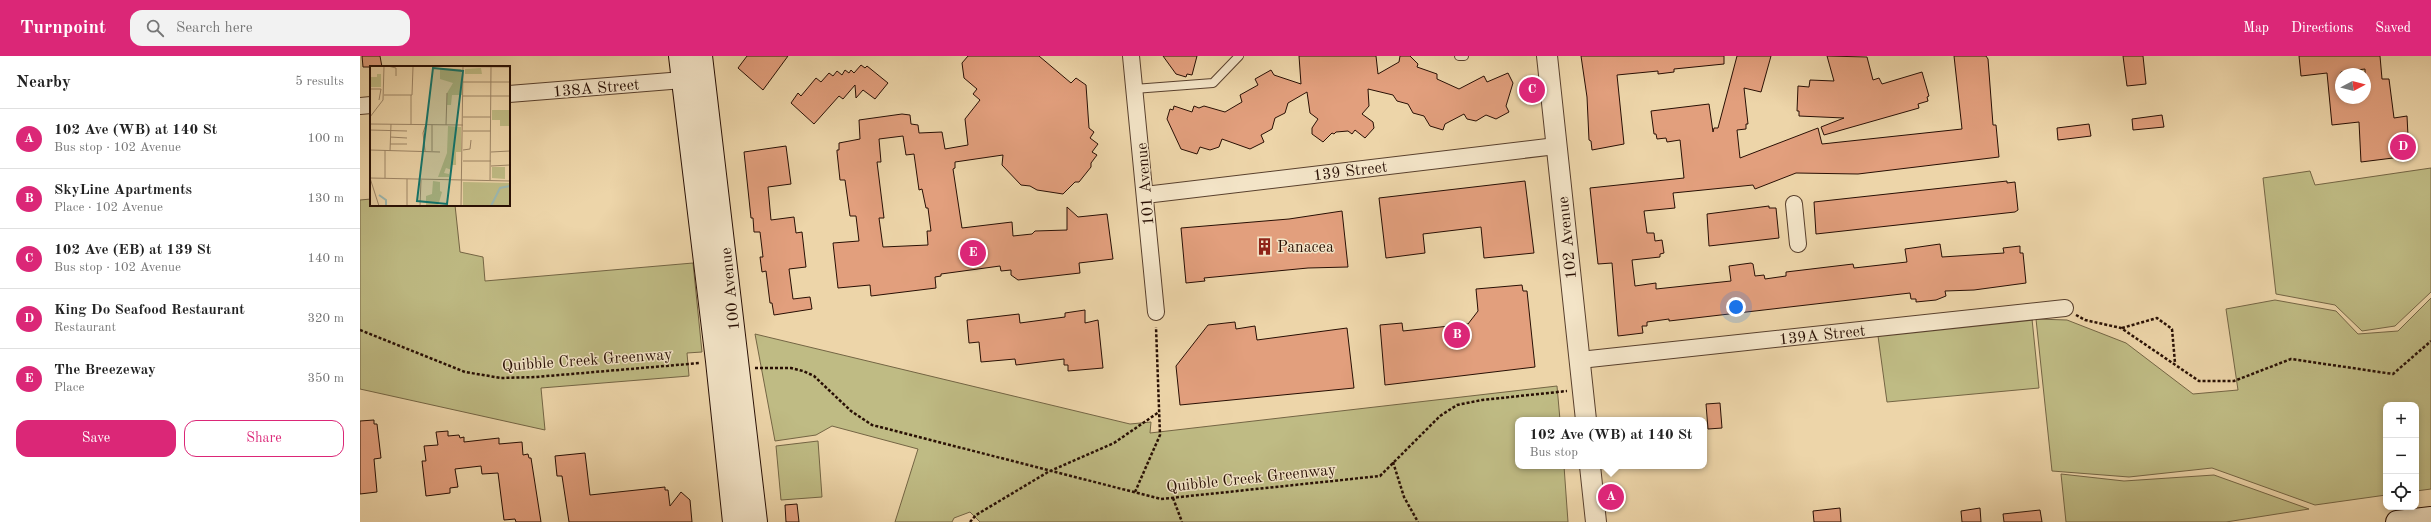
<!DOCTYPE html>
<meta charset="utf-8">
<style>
:root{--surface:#fff;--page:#f2f2f2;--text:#222;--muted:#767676;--line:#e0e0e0;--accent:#db2777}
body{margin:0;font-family:"Old Standard TT",serif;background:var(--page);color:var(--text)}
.controls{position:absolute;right:12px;bottom:12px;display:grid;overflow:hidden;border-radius:8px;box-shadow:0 2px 6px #0003}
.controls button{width:36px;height:36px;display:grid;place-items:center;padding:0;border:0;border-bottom:1px solid var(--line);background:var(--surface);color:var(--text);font:20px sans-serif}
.compass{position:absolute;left:1975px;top:12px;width:36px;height:36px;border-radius:50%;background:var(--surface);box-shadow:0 2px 6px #0003;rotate:83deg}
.you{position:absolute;left:1376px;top:251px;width:14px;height:14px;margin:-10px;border:3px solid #fff;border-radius:50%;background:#1a73e8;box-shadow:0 0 0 6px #1a73e833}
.badge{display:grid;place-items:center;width:26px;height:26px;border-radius:50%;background:var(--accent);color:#fff;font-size:13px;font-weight:700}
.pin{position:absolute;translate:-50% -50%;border:2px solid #fff;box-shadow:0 1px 4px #0006}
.popup{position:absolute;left:1155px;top:361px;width:192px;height:52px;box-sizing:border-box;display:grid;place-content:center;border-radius:8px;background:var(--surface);filter:drop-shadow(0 1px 3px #0005);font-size:13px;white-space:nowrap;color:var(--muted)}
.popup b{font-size:15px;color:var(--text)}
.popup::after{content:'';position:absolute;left:50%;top:100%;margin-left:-8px;border:8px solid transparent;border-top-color:var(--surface)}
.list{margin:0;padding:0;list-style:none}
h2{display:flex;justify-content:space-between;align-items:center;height:52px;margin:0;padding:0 16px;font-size:17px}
h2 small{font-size:13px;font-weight:400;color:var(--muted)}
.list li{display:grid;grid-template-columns:26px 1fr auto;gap:12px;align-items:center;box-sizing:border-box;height:60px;padding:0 16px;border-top:1px solid var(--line)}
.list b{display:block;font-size:15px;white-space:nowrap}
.list p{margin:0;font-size:13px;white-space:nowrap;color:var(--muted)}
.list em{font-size:13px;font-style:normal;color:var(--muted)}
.actions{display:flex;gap:8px;padding:12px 16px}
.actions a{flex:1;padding:9px 0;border:1px solid var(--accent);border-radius:12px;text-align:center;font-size:14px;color:var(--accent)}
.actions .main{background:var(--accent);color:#fff}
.icon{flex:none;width:22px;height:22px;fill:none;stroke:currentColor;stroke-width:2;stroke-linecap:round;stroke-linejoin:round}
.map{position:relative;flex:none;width:2071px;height:466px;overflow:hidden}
header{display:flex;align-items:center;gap:24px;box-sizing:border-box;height:56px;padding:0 20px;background:var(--accent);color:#fff}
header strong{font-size:19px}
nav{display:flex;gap:22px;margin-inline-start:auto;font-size:14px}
.search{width:280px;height:36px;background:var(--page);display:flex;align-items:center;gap:10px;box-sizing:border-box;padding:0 14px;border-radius:12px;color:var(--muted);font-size:15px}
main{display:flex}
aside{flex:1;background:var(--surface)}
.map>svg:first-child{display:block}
.green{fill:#bfbb84;stroke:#746544}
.building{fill:#e29f7d;stroke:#280f04;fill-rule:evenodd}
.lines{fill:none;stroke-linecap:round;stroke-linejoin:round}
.service-casing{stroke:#59402d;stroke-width:10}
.minor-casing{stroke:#59402d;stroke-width:18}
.tertiary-casing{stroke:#59402d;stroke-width:22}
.secondary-casing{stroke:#280f04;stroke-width:24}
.path{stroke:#280f04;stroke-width:2.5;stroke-dasharray:3 2;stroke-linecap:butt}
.service{stroke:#f3e4c7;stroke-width:8}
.minor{stroke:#f3e4c7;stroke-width:16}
.tertiary{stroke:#f3e4c7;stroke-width:20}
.secondary{stroke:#f3e4c7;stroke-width:22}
.labels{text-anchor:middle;stroke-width:3;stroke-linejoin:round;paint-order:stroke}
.street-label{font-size:16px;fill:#280f04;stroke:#f3e4c7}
.poi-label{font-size:16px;fill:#280f04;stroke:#f3e4c7;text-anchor:start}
.inset-river{fill:none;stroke:#9bb7b0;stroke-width:2}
.inset-road{fill:none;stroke:#9e8667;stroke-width:1}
.view{fill:#0f766e;fill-opacity:0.15;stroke:#0f766e;stroke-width:2}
.inset-edge{fill:none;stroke:#280f04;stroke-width:2}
</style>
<header>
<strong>Turnpoint</strong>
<div class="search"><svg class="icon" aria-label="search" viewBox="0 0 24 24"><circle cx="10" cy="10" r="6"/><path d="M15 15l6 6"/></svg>Search here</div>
<nav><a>Map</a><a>Directions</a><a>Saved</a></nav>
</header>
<main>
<aside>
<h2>Nearby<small>5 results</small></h2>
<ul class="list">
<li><span class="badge">A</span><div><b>102 Ave (WB) at 140 St</b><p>Bus stop · 102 Avenue</p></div><em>100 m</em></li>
<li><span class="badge">B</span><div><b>SkyLine Apartments</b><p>Place · 102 Avenue</p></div><em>130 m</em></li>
<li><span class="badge">C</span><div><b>102 Ave (EB) at 139 St</b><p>Bus stop · 102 Avenue</p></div><em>140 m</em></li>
<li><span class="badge">D</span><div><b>King Do Seafood Restaurant</b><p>Restaurant</p></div><em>320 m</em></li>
<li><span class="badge">E</span><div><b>The Breezeway</b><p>Place</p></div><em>350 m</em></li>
</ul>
<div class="actions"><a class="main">Save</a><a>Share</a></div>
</aside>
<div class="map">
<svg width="2071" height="466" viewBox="0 0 2071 466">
<rect width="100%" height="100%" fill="#edd5a9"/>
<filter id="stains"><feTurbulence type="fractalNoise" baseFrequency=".005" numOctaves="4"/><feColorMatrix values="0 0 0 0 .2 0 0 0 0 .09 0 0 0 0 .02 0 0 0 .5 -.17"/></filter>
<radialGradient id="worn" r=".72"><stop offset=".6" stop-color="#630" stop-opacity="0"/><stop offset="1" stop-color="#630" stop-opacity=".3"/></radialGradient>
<path class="green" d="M2071 112V236L2035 270 2002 275 1975 249 1916 238 1903 122 1950 115 1955 129Z
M11 143V149H95L100 196 123 201 125 225 333 207 342 296 327 297 329 320 181 332 185 374 0 333V144Z
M2071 242V433L2056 435V349H2026V439L1955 449 1852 412 1769 421 1692 415 1676 263 1707 264 1766 287 1833 338 1878 334 1866 253 1915 244 1976 255 1998 278 2038 275Z
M1672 263 1679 332 1527 346 1518 280Z
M395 278 770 368 791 366 790 377 1197 330 1200 364H1158V410H1204L1208 466H620L610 456 594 462 592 466H535L558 393 472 370 456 379 415 385Z
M458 385 462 441 421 444 416 390Z
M1701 418 1764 425 1854 419 1949 453 1866 466H1706Z"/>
<path class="building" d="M2 0H20L22 11H3Z
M387 0H428L403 34 378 12Z
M608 0H679L711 27 716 22 726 29 729 72 734 76 730 82 738 88 732 96 737 99 731 107V111L719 126H715L703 138 677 134 670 130 661 129 642 109 643 99 595 106V112L593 113 602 172 652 166 653 180 672 178 675 175 707 174V151L718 161 747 158 753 203 719 207 720 217 658 224 651 219V214L641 215 640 210 581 218V220L575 221 576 232 511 240 510 229 478 232 473 187 499 185 496 160H490L485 124H480L477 96V94H479V87L500 83 499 64 542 58 550 59 551 68 558 69 559 77 582 76 585 93 608 89 605 63 620 44 613 38 617 33 604 22 602 7ZM543 80 546 99 554 98 559 134 562 133 566 152H568L571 175H567L568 189 523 191 519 162H524L517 106H521L519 83Z
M803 0H837L832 19 827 18 826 21 816 18Z
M939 0H1016L1018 18 1039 6 1040 0H1050L1058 8 1057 11 1077 18V23L1099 33 1124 20 1127 26 1148 17 1153 27 1146 50 1149 56 1136 63 1126 59 1116 65 1107 63 1104 58 1085 68 1083 74 1070 70 1064 60 1053 57 1048 48 1037 45 1033 39 1008 33 1009 50 1002 58 1013 66 1014 72 1005 82 995 74 992 78 988 75 976 76 974 78 972 77 963 86 952 78V72L958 63 950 57 947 36 928 47 925 57 915 62 912 73 901 79 904 86 890 93 862 83 859 91 850 94 840 91 837 98 821 93 807 63 810 53 813 54 814 50 832 56 834 50 839 52 844 50 865 56 882 46 880 39 898 29 895 23 911 14 914 19 941 28Z
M1221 0H1364V8L1314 13V16L1298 18V15L1257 19 1264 88 1232 94 1231 85 1229 84 1227 41Z
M1377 0H1411L1401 36 1384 32 1388 68H1386V73L1377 74 1380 102 1458 72 1462 88 1602 73 1594 0H1626L1628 3 1633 69H1636L1639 101 1498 118 1436 117 1395 133 1393 129 1313 137 1315 152 1284 155 1287 177H1294L1295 185 1302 184 1304 197 1300 198V201L1272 204 1275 230 1296 227V233L1371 225 1369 210 1391 207 1393 208 1395 220 1404 219 1405 223 1426 220V216L1493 208 1494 212 1547 206 1545 193 1580 188 1582 201 1644 197 1643 192 1660 190V197H1663L1666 227 1614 234 1585 235 1586 240 1576 244 1556 246V243H1551L1550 237 1309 265V263L1287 266V270H1282L1283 277 1258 280 1252 207 1238 208 1230 132 1324 122 1320 84 1307 86 1306 82 1297 83 1296 78H1294L1291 55 1349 48 1353 76 1354 72H1358Z
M1467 0 1507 1 1513 24 1519 22 1522 28 1562 16 1569 40 1567 41 1568 45 1558 48 1559 52 1464 79 1461 71 1484 62 1439 60V55H1437L1438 30 1449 31 1450 24 1474 25Z
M1763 0H1783L1786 28 1767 30Z
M1939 0H2020L2022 23H2029L2034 62 2047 60 2049 100 2001 106 1999 66 1972 69 1967 17 1941 20ZM2005 13V42H1981V16Z
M501 9 505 12 507 10 528 27 515 43 503 34 496 42 495 29 483 43 479 40 454 68 431 47 438 37 441 40 456 22 461 26 469 17 473 20 477 15 482 19 485 14 489 17 491 14 494 17Z
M1802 59 1804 71 1773 74 1772 63Z
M1729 68 1731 80 1698 84 1697 72Z
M426 90 431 128 408 131 411 164 434 161 436 177 442 176 446 211 429 213 433 243 450 241 452 253 414 259 412 247H410L406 215 402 216 400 201H403L400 176H394L393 162H391L384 96Z
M1165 125 1174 197 1124 202 1121 171 1063 178 1065 197 1026 202 1019 142Z
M1647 125V127L1655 126 1658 154 1655 156 1456 178 1454 146Z
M1409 150V152H1416L1419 182 1349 190 1347 158Z
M982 155 988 211 948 212 844 222 845 225 826 227 821 172 929 163Z
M1162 229 1163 235H1167L1175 311 1025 329 1020 269 1042 267 1043 275 1108 268 1118 255 1116 233Z
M725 254V267L738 264 743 312 708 315V309H704V303L656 309 655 303 621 306 619 286 609 287 607 264 659 258 660 267 705 261V257Z
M875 266 876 273 895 270 897 284 987 272 994 332 820 349 816 310 848 269Z
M1360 347 1362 372 1348 373 1346 348Z
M14 364V368H17L21 402 14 403 17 436 0 438V365Z
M88 375V380L99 379 100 382 104 381V386L139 382V388L162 386 163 399 168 398 169 402H171L181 466H156L155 463 144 464 138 417 122 418 121 410 95 413 98 431 90 432V437L66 440 62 405H66L64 390 78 389 76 376Z
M225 397 230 439 305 431V434H308L310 450 321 436 330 444 332 466H209L202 420H197L195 400Z
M437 448 439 466H426L425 449Z
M1480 452 1481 466H1454L1453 455Z
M1620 452 1621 466H1602L1601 455Z
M1680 454 1682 466H1644L1643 458Z"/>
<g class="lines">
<defs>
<path id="service" d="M1099 0H1104
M774 33 853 27 879 0"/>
<path id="minor" d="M771 0 796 256
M149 38 323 24
M0 50 11 49
M785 139 1196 90
M1434 148 1438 188
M1220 304 1705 252"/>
<path id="tertiary" d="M1187 0 1226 364
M1230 410 1236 466"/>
<path id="secondary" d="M320 0 357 305 374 466
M341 0 396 466
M2037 466 2071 462"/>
</defs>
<use href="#service" class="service-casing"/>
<use href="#minor" class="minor-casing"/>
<use href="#tertiary" class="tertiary-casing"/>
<use href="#secondary" class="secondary-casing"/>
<path class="path" d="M1716 259 1725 264 1761 272 1839 325H1874L1931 303 2033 318 2071 285
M1762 272 1797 262 1812 273 1815 307
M0 274 105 316 141 322 176 321 340 307
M395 312H431L443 315 454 320 491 355 512 369 801 443 1020 420 1080 360 1097 349 1122 344 1207 335
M1033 406 1044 441 1058 466
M775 436 800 379 796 271
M813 442 822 466
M610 466 616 459 688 416 754 387 799 356"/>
<use href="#service" class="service"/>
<use href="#minor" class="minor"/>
<use href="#tertiary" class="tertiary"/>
<use href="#secondary" class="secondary"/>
</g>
<defs>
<symbol id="building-bare" viewBox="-9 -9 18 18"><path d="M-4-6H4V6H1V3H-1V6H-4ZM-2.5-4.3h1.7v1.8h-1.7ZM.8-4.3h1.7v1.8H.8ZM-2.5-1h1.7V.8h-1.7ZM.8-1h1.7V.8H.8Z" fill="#8f2418" stroke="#f3e4c7" stroke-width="2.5" paint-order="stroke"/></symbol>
</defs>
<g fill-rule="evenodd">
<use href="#building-bare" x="892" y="178" width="25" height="25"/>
</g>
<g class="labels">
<g class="street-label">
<text transform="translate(236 31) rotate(-5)" y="6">138A Street</text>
<text transform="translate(990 114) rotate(-7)" y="6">139 Street</text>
<text transform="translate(784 128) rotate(-95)" y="6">101 Avenue</text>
<text transform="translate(1206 182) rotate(-96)" y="6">102 Avenue</text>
<text transform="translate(369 233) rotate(-96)" y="6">100 Avenue</text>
<text transform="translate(1462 278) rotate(-6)" y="6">139A Street</text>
<text transform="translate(227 303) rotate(-4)" y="6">Quibble Creek Greenway</text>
<text transform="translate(891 421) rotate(-6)" y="6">Quibble Creek Greenway</text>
</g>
<g class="poi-label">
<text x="917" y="196">Panacea</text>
</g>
</g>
<g transform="translate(10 10)">
<rect width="140" height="140" fill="#edd5a9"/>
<path d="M70 2 91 3 92 29H82L81 39H77V27L83 17 70 13ZM111 2 112 8H95V3ZM7 8H11V21H1L0 11H7ZM122 44H140V60H130V54H122ZM78 60 91 61V86H86V99H81L82 104 76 102 74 107 79 108V111H68L77 87ZM122 101H135V113L122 112ZM63 115 70 116V125L72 126 68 140H56V130L62 128ZM93 116 140 117V140H93Z" fill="#bfbb84"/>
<path class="inset-river" d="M9 129 16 134V140M121 140 130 122 140 120"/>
<path class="inset-road" d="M18 0 26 2V10M24 0 140 1M93 16H140M0 23H11L9 34M14 29H42L43 1M93 30H140M0 51 13 34 14 0M93 51H121M0 58 93 59M41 58V29M76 59 77 27M0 64 37 65M93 65H121M20 71 37 72M20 78H37M0 84 70 86M93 84 100 83 101 74M20 85 21 58M55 85 53 67 56 58M62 85V59M121 86 140 85M93 95H121M121 100 140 99M0 112 140 115M0 112 9 140M15 112V84M120 114 121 1M37 140V113M50 140 51 114M91 140 93 0"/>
<path class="view" d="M63 2 93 5 77 138 47 135Z"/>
<rect width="140" height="140" class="inset-edge"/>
</g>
<rect width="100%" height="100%" filter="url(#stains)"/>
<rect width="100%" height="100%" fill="url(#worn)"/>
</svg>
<div class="controls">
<button>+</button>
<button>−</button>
<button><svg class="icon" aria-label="locate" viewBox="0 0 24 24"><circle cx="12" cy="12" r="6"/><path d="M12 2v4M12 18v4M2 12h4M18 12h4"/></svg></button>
</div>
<svg class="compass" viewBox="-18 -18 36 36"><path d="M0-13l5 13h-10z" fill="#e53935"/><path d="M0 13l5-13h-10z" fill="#767676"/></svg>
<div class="you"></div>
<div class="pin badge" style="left:1251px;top:441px">A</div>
<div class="popup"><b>102 Ave (WB) at 140 St</b>Bus stop</div>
<div class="pin badge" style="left:1097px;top:279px">B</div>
<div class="pin badge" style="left:1172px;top:34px">C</div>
<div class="pin badge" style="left:2043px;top:91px">D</div>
<div class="pin badge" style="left:613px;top:197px">E</div>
</div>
</main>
